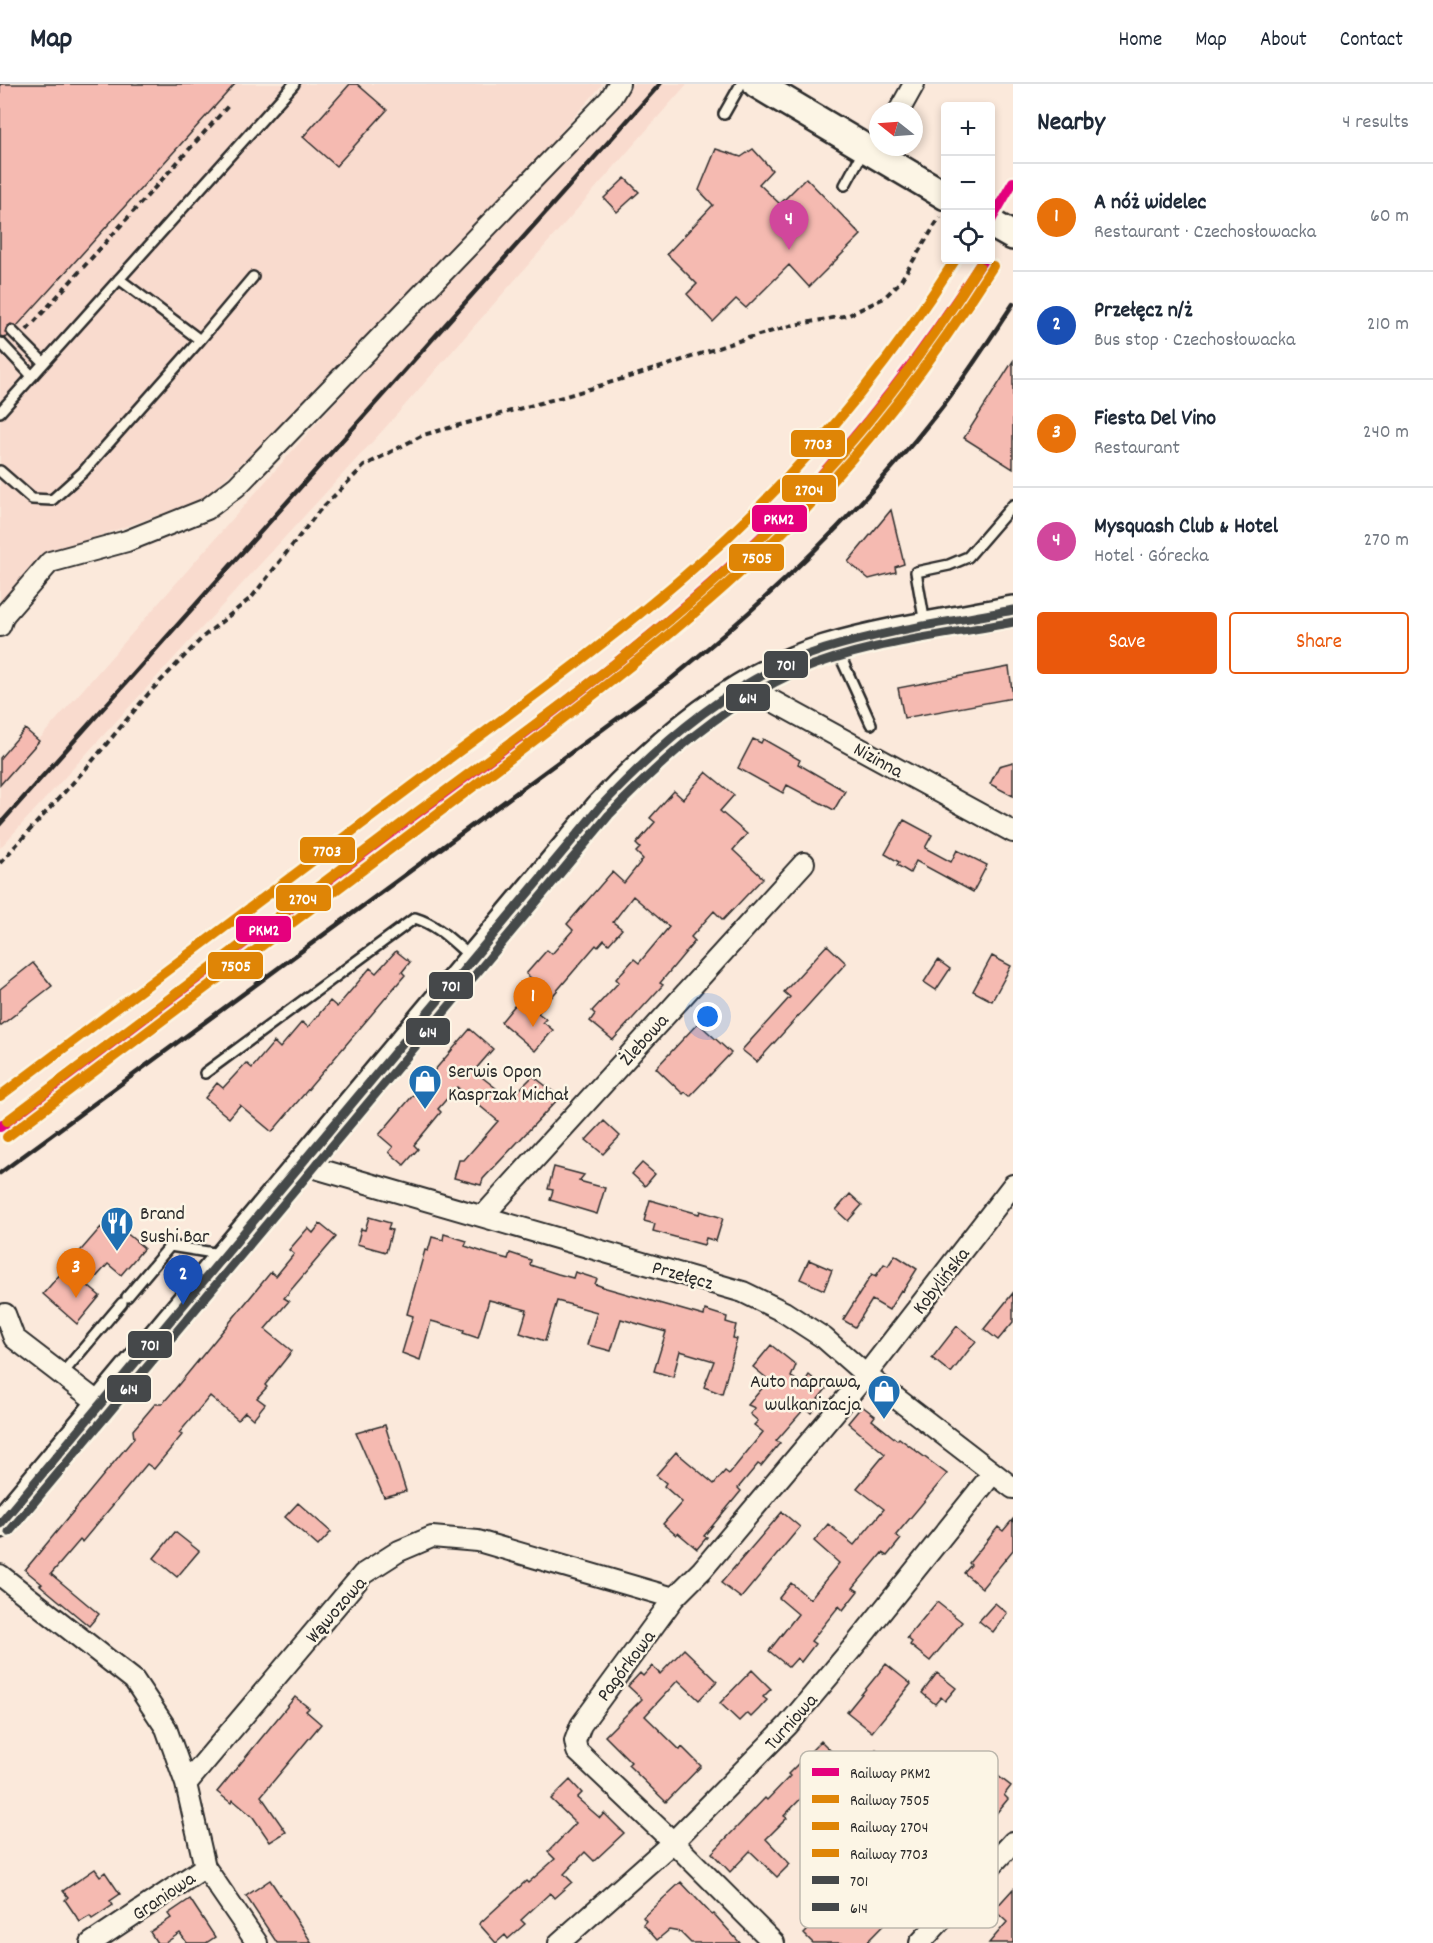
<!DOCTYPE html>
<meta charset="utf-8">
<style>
:root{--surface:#fff;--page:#f2f2f3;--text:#1f2937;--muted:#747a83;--line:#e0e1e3;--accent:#ea580c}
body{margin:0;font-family:Dekko,sans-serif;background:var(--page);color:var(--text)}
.controls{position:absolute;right:18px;top:18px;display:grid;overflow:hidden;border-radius:6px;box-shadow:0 3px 9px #0003}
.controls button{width:54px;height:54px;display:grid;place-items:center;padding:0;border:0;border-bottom:2px solid var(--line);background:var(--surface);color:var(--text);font:30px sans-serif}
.compass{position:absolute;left:869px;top:18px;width:54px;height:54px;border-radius:50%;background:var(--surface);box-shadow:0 3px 9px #0003;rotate:287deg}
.you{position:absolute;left:708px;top:933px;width:21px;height:21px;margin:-15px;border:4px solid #fff;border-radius:50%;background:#1a73e8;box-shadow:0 0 0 9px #1a73e833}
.badge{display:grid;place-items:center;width:39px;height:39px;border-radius:50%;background:var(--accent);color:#fff;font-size:20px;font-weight:700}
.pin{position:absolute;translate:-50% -50px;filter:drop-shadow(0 2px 3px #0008)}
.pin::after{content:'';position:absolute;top:32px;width:21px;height:18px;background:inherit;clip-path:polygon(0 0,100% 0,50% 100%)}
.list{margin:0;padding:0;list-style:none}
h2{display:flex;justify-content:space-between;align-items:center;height:78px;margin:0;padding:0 24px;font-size:26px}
h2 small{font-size:20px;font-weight:400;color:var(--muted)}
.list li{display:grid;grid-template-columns:39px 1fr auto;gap:18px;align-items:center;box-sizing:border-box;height:108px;padding:0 24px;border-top:2px solid var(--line)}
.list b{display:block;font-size:22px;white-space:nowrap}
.list p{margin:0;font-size:20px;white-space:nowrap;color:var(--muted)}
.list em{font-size:20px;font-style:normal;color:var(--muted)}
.actions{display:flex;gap:12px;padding:18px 24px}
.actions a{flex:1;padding:14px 0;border:2px solid var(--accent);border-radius:6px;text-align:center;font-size:21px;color:var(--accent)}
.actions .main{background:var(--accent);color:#fff}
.icon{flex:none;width:33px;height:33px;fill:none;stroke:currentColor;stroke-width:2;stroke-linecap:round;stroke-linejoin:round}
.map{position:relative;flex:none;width:1013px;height:1859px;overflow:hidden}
header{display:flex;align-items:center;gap:36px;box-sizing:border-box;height:84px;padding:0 30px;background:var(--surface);border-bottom:2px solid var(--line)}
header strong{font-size:28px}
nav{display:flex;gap:33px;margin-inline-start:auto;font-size:21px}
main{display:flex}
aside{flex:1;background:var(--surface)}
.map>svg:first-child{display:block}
.built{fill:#f9dbce}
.building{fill:#f5bab1;stroke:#2b2b2b;stroke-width:1.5}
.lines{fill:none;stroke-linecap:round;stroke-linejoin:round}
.lane-casing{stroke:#2b2b2b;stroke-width:14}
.street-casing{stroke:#2b2b2b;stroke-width:24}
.secondary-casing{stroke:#2b2b2b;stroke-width:32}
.path{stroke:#2b2b2b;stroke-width:4;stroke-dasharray:6 4.5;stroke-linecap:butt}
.lane{stroke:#fcf5e5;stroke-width:9}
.street{stroke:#fcf5e5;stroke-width:20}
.secondary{stroke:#fcf5e5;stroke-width:27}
.rail{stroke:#2b2b2b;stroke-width:4.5}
.bus-1-casing{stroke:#fcf5e5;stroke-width:14}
.bus-2-casing{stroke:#fcf5e5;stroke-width:14}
.bus-1{stroke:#45484a;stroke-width:9}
.bus-2{stroke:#45484a;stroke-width:9}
.rail-1-casing{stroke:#fcf5e5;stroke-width:15}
.rail-2-casing{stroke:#fcf5e5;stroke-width:15}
.rail-3-casing{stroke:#fcf5e5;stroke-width:15}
.rail-4-casing{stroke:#fcf5e5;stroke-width:15}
.rail-1{stroke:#e5007d;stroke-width:10}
.rail-2{stroke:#df8506;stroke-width:10}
.rail-3{stroke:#df8506;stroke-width:10}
.rail-4{stroke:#df8506;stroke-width:10}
.labels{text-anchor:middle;stroke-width:5;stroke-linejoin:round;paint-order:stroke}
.street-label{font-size:20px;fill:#2b2b2b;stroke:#fcf5e5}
.poi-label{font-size:20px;fill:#2b2b2b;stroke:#fcf5e5;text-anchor:start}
.key{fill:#fcf5e5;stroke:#bdb8ad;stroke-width:1.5}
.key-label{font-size:16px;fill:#2b2b2b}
.line-badge{stroke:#fcf5e5;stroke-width:2}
.badge-label{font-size:16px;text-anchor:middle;font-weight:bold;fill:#fff}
</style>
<header>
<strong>Map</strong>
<nav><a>Home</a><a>Map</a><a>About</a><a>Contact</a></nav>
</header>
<main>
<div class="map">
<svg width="1013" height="1859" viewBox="0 0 1013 1859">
<rect width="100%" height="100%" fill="#fbe9db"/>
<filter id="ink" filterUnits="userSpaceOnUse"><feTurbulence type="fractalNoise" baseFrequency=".0167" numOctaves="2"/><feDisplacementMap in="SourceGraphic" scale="12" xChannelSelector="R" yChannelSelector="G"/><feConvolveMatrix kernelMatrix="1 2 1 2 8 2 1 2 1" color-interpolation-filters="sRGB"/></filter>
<g filter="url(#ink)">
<path class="built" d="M0 0H603L517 98 343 283 204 415 42 472 0 523Z
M627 0H687L384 345 0 764V700L322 333Z"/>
<path class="building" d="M0 0H235L17 242 11 240 7 243 5 248 8 252 6 254 0 252Z
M350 0H357L387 26 336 82 303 53Z
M716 65 741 73 753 65 772 86 759 100 780 120 806 94 861 151 809 203 789 181 746 224 736 215 713 238 687 210 697 200 667 170 713 121 699 106Z
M625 94 639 108 617 128 604 114Z
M1013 277V385L964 354Z
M891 426 904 480 895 483 896 488 869 495 848 478Z
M1009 583 1013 614 904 634 898 604Z
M25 645 39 657 0 701V674Z
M753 655 761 659 763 655 800 676 798 680 845 707 834 726 787 701 783 709 738 684Z
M1013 678V712L990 700 999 682Z
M706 688 734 711 720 727 747 750 733 766 763 794 723 836 714 827 691 853 695 857 660 899 663 901 613 956 590 937 595 930 592 927 619 898 616 895 634 875 639 879 669 843 633 812 613 838 622 845 609 860 604 856 598 863 596 861 590 868 538 929 546 935 543 938 553 946 535 967 501 938 535 897 526 890 547 866 552 870 573 846 567 840 612 788 624 799 643 775 636 768 640 764 636 760 655 738 650 734 674 707 683 715Z
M904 736 932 751 925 764 951 778 957 766 987 781 973 808 916 777 910 789 897 781 899 778 885 770Z
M827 861 846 879 757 978 742 966 790 913 784 908Z
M396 867 410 878 402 888 405 891 272 1048 240 1021 229 1034 205 1014 217 999 223 1004 246 979 252 984 274 958 280 964 302 938 308 943 330 917 337 923 370 884 376 889Z
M992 872 1011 882 992 917 973 907Z
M938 876 950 885 936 906 924 898Z
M33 879 52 902 0 942V905Z
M698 939 731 969 690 1012 685 1008 683 1010 656 984Z
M470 945 493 965 474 987 510 1015 533 992 560 1013 483 1095 481 1101 454 1094 459 1076H464L498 1037 457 1003 438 1025 441 1028 414 1061 418 1065 404 1081 389 1068 393 1063 379 1051Z
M604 1037 620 1052 603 1070 586 1056Z
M642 1079 655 1090 645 1102 632 1090Z
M554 1083 584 1091 579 1097 605 1104 597 1130 550 1116 553 1106 548 1105Z
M850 1110 862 1121 848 1137 836 1126Z
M650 1116 699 1130 700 1127 723 1134 716 1157 706 1154 704 1161 653 1147 655 1140 644 1137Z
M369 1133 390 1139 388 1145 392 1146 386 1168 357 1160 361 1145 365 1146Z
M320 1140 336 1153 284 1214 289 1217 265 1245 292 1267 265 1301 267 1303 257 1314 265 1320 253 1335 245 1328 238 1336 210 1312 179 1349 182 1351 154 1385 147 1380 82 1458 80 1456 51 1490 99 1530 89 1542 40 1501 42 1500 25 1486 134 1354 133 1346 155 1320H162L170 1311 271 1188 276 1192 294 1170 289 1166 308 1144 313 1149Z
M117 1141 144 1164 121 1191 108 1180 88 1202 100 1212 77 1240 43 1210 101 1143 109 1150Z
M444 1150 467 1157 465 1162 489 1170 508 1175 510 1169 531 1176 530 1181 558 1190 573 1194 575 1188 597 1195 595 1200 606 1204 704 1232 705 1226 727 1233 726 1238 736 1241 733 1254 737 1255 722 1310 704 1303 714 1277 680 1267 673 1293 654 1287 666 1248 621 1235 611 1267 600 1264 587 1261 597 1228 557 1217 545 1257 520 1249 527 1226 489 1216 478 1254 463 1249 464 1246 431 1237 420 1276 402 1269 413 1232 407 1230 425 1166 428 1167 432 1153 443 1156Z
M895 1171 917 1185 903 1207 901 1206 889 1226 872 1216 855 1243 843 1236 872 1190 876 1192 884 1180 888 1182Z
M809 1176 832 1186 824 1206 800 1195Z
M1013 1209V1238L998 1256 984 1245Z
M957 1242 976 1257 951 1289 932 1274Z
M771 1261 796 1281 791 1293 803 1300 809 1291 826 1305 818 1315 821 1317 811 1329 805 1324 776 1357 780 1359 761 1382 758 1380 738 1404 741 1407 704 1452 707 1453 697 1465 678 1449 676 1451 663 1440 682 1418 664 1402 666 1399 656 1391 676 1368 714 1400 725 1387 729 1390 763 1348 754 1341 758 1337 750 1330 755 1324 748 1321 769 1296 753 1283Z
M862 1322 875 1332 872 1336 897 1356 899 1354 947 1390 896 1451 901 1455 887 1472 882 1469 853 1504 858 1507 843 1526 839 1522 811 1557 815 1560 801 1578 797 1574 789 1583 769 1567 798 1530 779 1514 791 1499 810 1515 839 1479 814 1457 828 1440 854 1461 884 1425 857 1404 885 1370 848 1339Z
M385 1341 406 1407 384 1413 356 1349Z
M298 1419 331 1448 318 1462 285 1433Z
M782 1428 800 1443 741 1514 721 1499Z
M1013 1435V1466L982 1504 964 1489 971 1481 969 1479 998 1443 1003 1447Z
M175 1448 199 1467 177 1493 154 1474Z
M937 1518 962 1538 930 1577 910 1561 912 1558 907 1554Z
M995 1519 1007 1529 993 1548 979 1537Z
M684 1565 717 1597 699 1616 678 1596 645 1632 680 1666 682 1663 701 1682 666 1718 628 1681 631 1678 605 1652 642 1615 628 1602 640 1589 643 1592 652 1582 660 1590Z
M886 1580 911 1600 872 1648 847 1628Z
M752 1586 771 1605 763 1613 767 1616 759 1625 751 1633 747 1629 739 1637 720 1619Z
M937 1589 956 1604 945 1617 941 1613 935 1620 922 1609Z
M295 1613 309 1624 306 1627 321 1640 261 1712 286 1748 270 1758 253 1733 233 1716 231 1719 217 1708Z
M821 1657 843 1679 819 1704 815 1700 784 1732 787 1734 766 1755 790 1780 777 1793 750 1767 730 1788 712 1769 765 1714 767 1716 790 1692 788 1690Z
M876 1665 889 1677 882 1684 919 1716 926 1709 944 1725 958 1708 967 1715 990 1686 1011 1702 1004 1711 1008 1715 985 1743 990 1747 981 1758 972 1751 866 1859H813L804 1850 833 1821 847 1835 883 1798 886 1802 920 1767 914 1761 927 1748 895 1718 884 1729 879 1724 876 1727 856 1708 874 1689 863 1679Z
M570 1696 582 1709 577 1714 600 1734 604 1729 624 1749 594 1777 585 1768 564 1790 572 1798 554 1814 550 1809 521 1836 525 1840 508 1855 505 1851 496 1859 479 1840 526 1797 528 1799 555 1775 548 1768 576 1739 551 1715Z
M95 1785 100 1792 105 1788 120 1810 110 1817 113 1821 92 1835 90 1832 80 1838 65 1816 68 1813 63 1807Z
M270 1796 312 1859H277L246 1812Z
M681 1798 712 1831 714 1830 740 1859H691L680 1848 669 1846 657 1856 643 1840 646 1837 643 1833Z
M1013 1805V1859H989L1007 1838 994 1826Z
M190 1815 215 1853 206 1859H187L180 1849 165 1859H157L150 1848 171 1834 168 1830Z"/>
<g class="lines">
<defs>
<path id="lane" d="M724 30 741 0
M845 101 864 66
M12 247 44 279
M200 256 253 193
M1 259 32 292
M0 328 294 0
M0 387 32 415 52 416 83 388 200 256 119 195
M925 540 916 488 949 481 968 473 1013 421
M837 565 871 640
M205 989 415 834C438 841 453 858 471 873
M127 1213 170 1162 220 1170
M62 1290 122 1219"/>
<path id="street" d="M899 27 914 0
M0 542 4 531 50 478 127 457 207 425 237 402 610 15 619 0
M745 602 1013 748
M301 1080 743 1208 784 1228 824 1254 866 1291 1013 1404
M483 1132 804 779
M5 1230 14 1254 100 1320
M0 1491 134 1596 166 1644 186 1700 205 1783 257 1859
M186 1700 363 1490 399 1467 432 1453 478 1457 674 1514
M91 1859 205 1783
M559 1859 673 1758 788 1641 855 1561 993 1389
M774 1859 673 1758 577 1667 575 1657 581 1641 674 1514 702 1486 866 1291 1013 1101
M920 1859 1013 1758"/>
<path id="secondary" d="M757 0 946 112
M990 139 1013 152
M0 1440 600 723C661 657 737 592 825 565 886 547 951 538 1013 526"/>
</defs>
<use href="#lane" class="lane-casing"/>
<use href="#street" class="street-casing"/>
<use href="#secondary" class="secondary-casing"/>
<path class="path" d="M27 246 228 22
M0 779 89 681 149 609 204 552 252 513 319 427 364 382 423 351 566 312 665 282 741 256 794 241 849 231 884 214 900 198 940 133"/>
<use href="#lane" class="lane"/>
<use href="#street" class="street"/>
<use href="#secondary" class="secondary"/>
<path class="rail" d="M0 740 660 0
M0 1089 671 595C770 514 859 429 938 328 965 294 989 256 1013 220"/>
<defs>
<path id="bus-1" d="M0 1440 600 723C664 656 735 593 825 565 886 546 951 538 1013 526"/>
<path id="bus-2" d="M9 1448 609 731C664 674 723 621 796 588 864 559 941 552 1013 538"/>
</defs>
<use href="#bus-1" class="bus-1-casing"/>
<use href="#bus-2" class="bus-2-casing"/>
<use href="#bus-1" class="bus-1"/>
<use href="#bus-2" class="bus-2"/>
<defs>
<path id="rail-1" d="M990 138 1013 98
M0 1043C136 941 272 839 408 736 542 636 681 538 797 417 868 343 928 262 983 176"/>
<path id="rail-2" d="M7 1053C144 950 280 848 417 745 549 645 685 548 802 429 875 354 937 270 993 182"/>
<path id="rail-3" d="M7 1037C145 933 283 829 420 726 530 644 644 564 744 470 835 385 913 288 979 182"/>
<path id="rail-4" d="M0 1012C137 909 274 806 411 703 518 623 629 545 728 453 815 371 891 277 955 176"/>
</defs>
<use href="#rail-1" class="rail-1-casing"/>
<use href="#rail-2" class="rail-2-casing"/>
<use href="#rail-3" class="rail-3-casing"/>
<use href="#rail-4" class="rail-4-casing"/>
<use href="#rail-1" class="rail-1"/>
<use href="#rail-2" class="rail-2"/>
<use href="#rail-3" class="rail-3"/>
<use href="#rail-4" class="rail-4"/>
</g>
</g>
<defs>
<symbol id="shop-pin" viewBox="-11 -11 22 30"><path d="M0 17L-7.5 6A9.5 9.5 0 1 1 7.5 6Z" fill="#1f6fb2" stroke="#fcf5e5"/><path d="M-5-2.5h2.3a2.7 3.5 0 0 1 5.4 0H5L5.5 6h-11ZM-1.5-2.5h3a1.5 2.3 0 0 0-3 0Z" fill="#fff"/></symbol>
<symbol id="restaurant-pin" viewBox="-11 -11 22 30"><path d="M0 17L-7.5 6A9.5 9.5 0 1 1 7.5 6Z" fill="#1f6fb2" stroke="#fcf5e5"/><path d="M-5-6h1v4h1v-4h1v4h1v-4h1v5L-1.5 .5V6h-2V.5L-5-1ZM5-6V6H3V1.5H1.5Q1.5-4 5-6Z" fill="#fff"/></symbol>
</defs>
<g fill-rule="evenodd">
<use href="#shop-pin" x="406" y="978" width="38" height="52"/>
<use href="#restaurant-pin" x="98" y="1120" width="38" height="52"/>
<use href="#shop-pin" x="865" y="1288" width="38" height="52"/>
</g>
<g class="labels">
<g class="street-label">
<text transform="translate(879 675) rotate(29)" y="7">Nizinna</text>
<text transform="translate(643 955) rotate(-48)" y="7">Żlebowa</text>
<text transform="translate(683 1190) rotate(16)" y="7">Przełęcz</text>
<text transform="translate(940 1196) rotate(-52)" y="7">Kobylińska</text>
<text transform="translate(335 1525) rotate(-49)" y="7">Wąwozowa</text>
<text transform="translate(625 1581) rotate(-53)" y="7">Pagórkowa</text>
<text transform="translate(790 1637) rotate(-48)" y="7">Turniowa</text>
<text transform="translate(163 1811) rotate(-34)" y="7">Graniowa</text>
</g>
<g class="poi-label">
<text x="448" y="993">Serwis Opon<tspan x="448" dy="23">Kasprzak Michał</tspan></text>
<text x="140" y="1135">Brand<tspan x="140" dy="23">Sushi Bar</tspan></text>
<text x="861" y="1303" text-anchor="end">Auto naprawa,<tspan x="861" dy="23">wulkanizacja</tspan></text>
</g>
</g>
<rect x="800" y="1667" width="198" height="177" rx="9" class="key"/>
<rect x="812" y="1684" width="27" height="8" fill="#e5007d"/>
<rect x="812" y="1711" width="27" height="8" fill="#df8506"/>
<rect x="812" y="1738" width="27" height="8" fill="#df8506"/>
<rect x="812" y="1765" width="27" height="8" fill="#df8506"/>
<rect x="812" y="1792" width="27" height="8" fill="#45484a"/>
<rect x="812" y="1819" width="27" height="8" fill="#45484a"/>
<g class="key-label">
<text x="850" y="1694">Railway PKM2</text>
<text x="850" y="1721">Railway 7505</text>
<text x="850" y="1748">Railway 2704</text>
<text x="850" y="1775">Railway 7703</text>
<text x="850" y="1802">701</text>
<text x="850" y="1829">614</text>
</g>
<g class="line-badge">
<rect x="790" y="345" width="56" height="29" rx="6" fill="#df8506"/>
<rect x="781" y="390" width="56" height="29" rx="6" fill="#df8506"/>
<rect x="751" y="420" width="57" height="29" rx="6" fill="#e5007d"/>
<rect x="728" y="459" width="57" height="29" rx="6" fill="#df8506"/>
<rect x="763" y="566" width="46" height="29" rx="6" fill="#45484a"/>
<rect x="725" y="599" width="46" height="29" rx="6" fill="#45484a"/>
<rect x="299" y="752" width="57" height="28" rx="6" fill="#df8506"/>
<rect x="275" y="800" width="57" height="28" rx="6" fill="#df8506"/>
<rect x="235" y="831" width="57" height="28" rx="6" fill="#e5007d"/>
<rect x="207" y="867" width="57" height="29" rx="6" fill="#df8506"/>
<rect x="428" y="887" width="46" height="29" rx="6" fill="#45484a"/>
<rect x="405" y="933" width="46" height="29" rx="6" fill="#45484a"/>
<rect x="127" y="1246" width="46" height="29" rx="6" fill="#45484a"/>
<rect x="106" y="1290" width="46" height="29" rx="6" fill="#45484a"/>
</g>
<g class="badge-label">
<text x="818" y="365">7703</text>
<text x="809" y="411">2704</text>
<text x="779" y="440">PKM2</text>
<text x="757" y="479">7505</text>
<text x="786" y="586">701</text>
<text x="748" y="619">614</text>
<text x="327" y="772">7703</text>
<text x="303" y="820">2704</text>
<text x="264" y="851">PKM2</text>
<text x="236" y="887">7505</text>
<text x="451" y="907">701</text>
<text x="428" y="953">614</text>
<text x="150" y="1266">701</text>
<text x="129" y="1310">614</text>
</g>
</svg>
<div class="controls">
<button>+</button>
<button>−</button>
<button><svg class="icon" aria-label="locate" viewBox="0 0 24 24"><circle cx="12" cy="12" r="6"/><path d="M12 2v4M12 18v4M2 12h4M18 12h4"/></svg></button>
</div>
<svg class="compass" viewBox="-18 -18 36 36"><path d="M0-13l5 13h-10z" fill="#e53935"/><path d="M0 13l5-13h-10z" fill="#747a83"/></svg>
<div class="you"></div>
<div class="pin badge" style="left:533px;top:943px;background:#e8710a">1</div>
<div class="pin badge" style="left:183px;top:1221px;background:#1a4fb4">2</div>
<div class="pin badge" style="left:76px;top:1214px;background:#e8710a">3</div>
<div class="pin badge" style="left:789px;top:166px;background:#d1479c">4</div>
</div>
<aside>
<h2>Nearby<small>4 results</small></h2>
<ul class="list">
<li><span class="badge" style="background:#e8710a">1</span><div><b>A nóż widelec</b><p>Restaurant · Czechosłowacka</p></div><em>60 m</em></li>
<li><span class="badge" style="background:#1a4fb4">2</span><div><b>Przełęcz n/ż</b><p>Bus stop · Czechosłowacka</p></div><em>210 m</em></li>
<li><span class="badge" style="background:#e8710a">3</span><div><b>Fiesta Del Vino</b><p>Restaurant</p></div><em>240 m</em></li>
<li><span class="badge" style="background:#d1479c">4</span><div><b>Mysquash Club &amp; Hotel</b><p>Hotel · Górecka</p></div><em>270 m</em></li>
</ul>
<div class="actions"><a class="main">Save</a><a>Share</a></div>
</aside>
</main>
